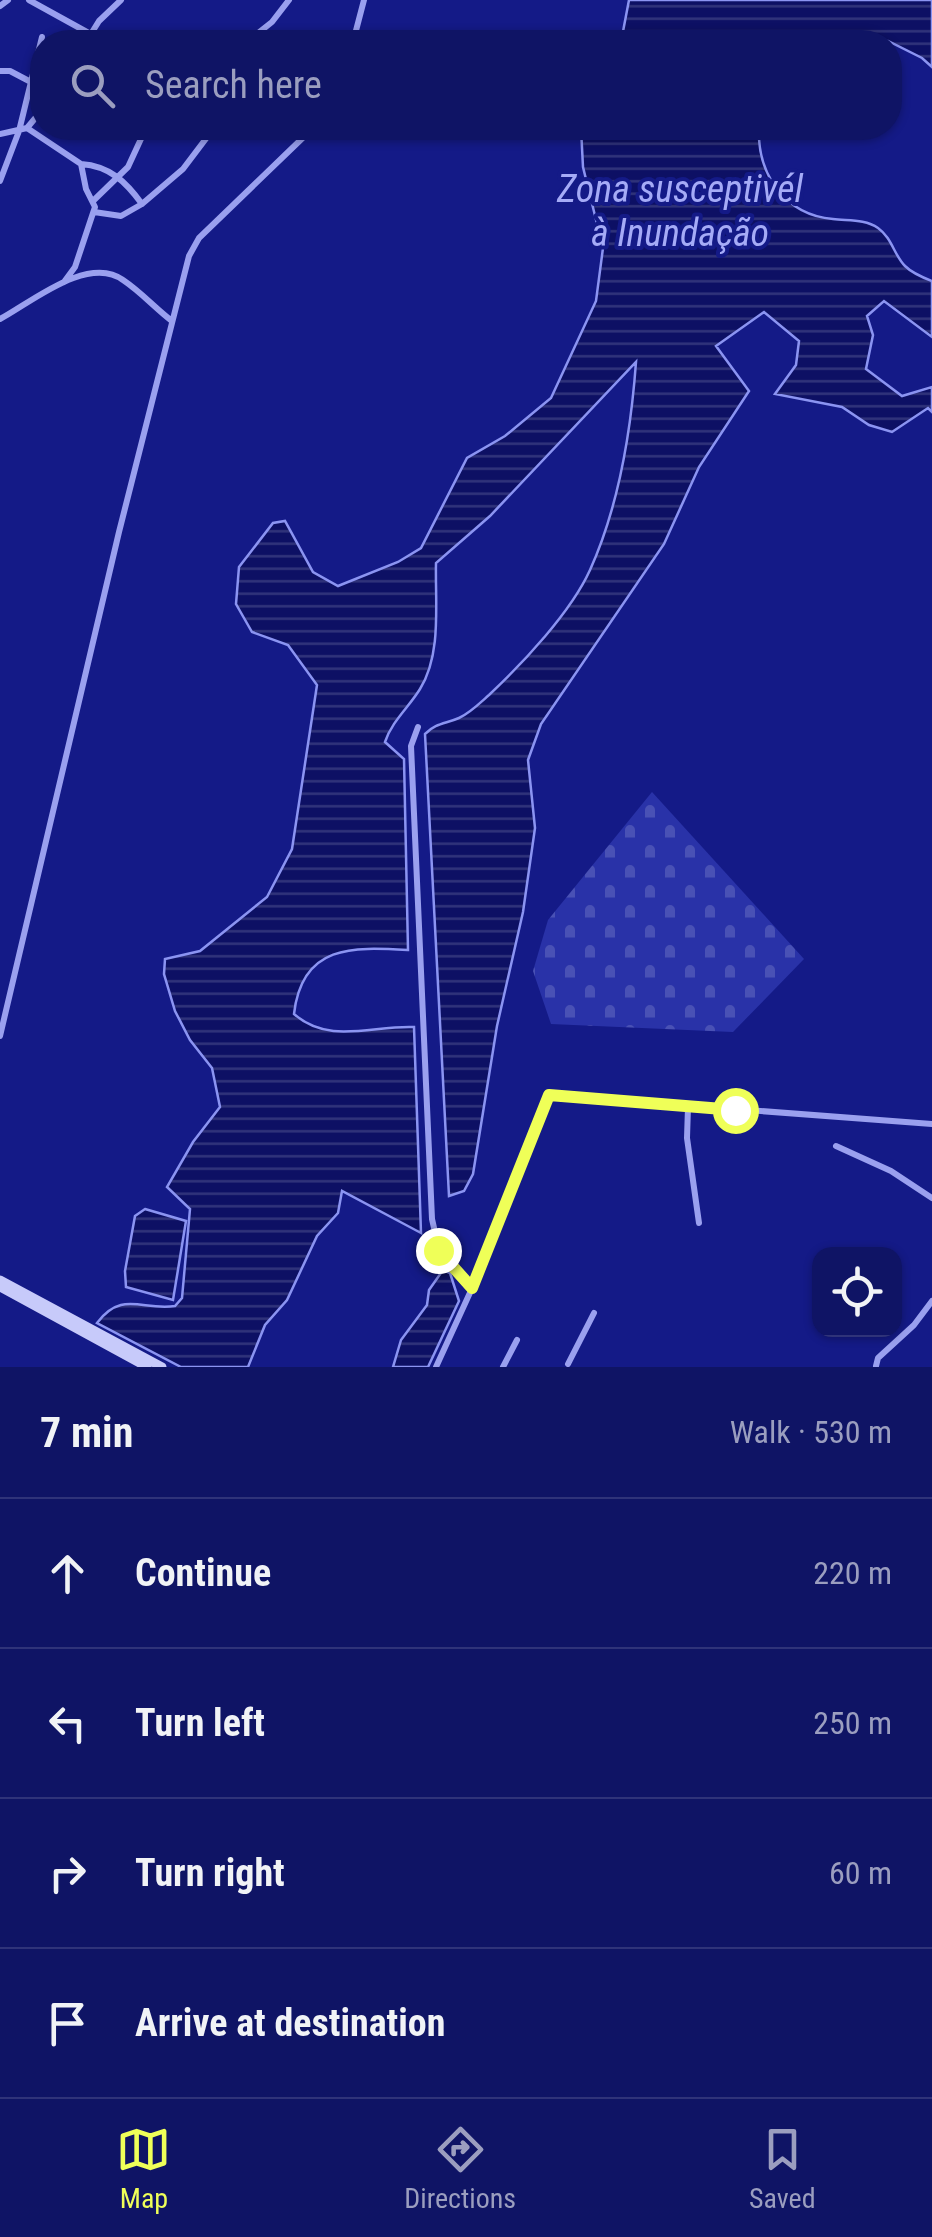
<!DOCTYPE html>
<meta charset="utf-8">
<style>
:root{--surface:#0f1465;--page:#181d6b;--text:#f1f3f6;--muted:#9b9ebf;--line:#2f3379;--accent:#efff58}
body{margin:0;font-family:"Roboto Condensed",sans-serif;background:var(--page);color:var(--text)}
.controls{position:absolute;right:30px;bottom:30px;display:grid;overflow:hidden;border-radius:20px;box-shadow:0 2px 8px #0004}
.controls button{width:90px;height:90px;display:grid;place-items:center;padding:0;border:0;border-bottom:2px solid var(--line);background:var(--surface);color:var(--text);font:50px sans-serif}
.stop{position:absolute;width:30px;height:30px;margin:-22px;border:8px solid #efff58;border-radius:50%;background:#fff}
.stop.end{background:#efff58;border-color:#fff;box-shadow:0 2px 10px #0008}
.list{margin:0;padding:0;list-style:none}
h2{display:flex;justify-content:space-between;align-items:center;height:130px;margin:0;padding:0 40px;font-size:42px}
h2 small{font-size:32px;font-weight:400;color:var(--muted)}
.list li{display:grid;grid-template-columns:65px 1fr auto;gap:30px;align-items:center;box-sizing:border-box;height:150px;padding:0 40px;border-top:2px solid var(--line)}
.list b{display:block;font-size:38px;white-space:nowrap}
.list em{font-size:32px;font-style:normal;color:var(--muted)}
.icon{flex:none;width:55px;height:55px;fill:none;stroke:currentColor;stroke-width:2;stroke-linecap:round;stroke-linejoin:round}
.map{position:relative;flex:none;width:932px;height:1367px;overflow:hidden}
.search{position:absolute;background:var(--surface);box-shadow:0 2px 8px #0004;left:30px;right:30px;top:30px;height:110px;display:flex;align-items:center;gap:25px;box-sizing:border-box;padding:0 35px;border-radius:40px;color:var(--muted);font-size:38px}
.sheet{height:730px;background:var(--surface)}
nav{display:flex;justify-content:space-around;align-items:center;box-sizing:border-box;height:140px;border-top:2px solid var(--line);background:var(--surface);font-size:28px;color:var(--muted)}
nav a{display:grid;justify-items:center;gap:5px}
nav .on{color:var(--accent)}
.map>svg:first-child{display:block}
.cemetery{fill:url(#cemetery-stones)}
.water{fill:url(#water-rules);stroke:#8b94f2;stroke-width:2.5}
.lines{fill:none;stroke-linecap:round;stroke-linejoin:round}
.minor{stroke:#9aa0ef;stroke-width:6}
.secondary{stroke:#c7cafa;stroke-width:9}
.route{stroke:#efff58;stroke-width:12}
.labels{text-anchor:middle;stroke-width:8;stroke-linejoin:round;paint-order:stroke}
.water-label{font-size:38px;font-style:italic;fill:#a5abf7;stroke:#141a87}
</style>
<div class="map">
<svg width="932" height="1367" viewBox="0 0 932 1367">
<defs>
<pattern id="cemetery-stones" width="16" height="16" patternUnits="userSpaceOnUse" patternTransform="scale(2.5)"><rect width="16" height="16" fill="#2932a8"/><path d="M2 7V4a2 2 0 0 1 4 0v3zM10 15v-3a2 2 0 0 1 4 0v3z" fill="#4951b5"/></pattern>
<pattern id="water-rules" width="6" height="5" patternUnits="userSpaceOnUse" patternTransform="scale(2.5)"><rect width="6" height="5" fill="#0d1064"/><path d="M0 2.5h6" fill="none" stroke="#31347b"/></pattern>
</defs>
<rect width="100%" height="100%" fill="#141a87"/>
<path class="cemetery" d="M652 792 804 959 733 1032 551 1024 533 971 548 920Z"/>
<path class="water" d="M629 0H932V67L922 58 888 41 621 42Z
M581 128H759C757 174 785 215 833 219 848 221 865 219 878 228 892 238 894 255 905 266 911 272 924 278 932 281V337L884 301 867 316 873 335 866 369 902 396 932 387V412L928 408 892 432 869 425 842 407 775 394 796 365 799 341 764 312 716 346 749 391 699 467 664 544 541 724 528 760 535 828 523 912 497 1026 473 1174 464 1191 449 1196 425 734C436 723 445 724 459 718 470 713 480 703 489 695 523 663 571 612 590 570 619 506 631 431 636 362L490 516 436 563C435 603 442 654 420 689 409 707 392 721 385 742L404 759 408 950C353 947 302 944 294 1014 329 1045 373 1025 414 1027L421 1233 342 1191 338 1213 317 1236 287 1300 265 1325 248 1367H181L97 1323C122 1290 142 1311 175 1306L182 1298 190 1209 167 1187 193 1142 220 1107 212 1068 190 1040 175 1011 164 974 165 959 200 951 267 897 292 849 317 685 288 645 252 632 236 604 239 567 273 523 285 521 313 572 338 586 398 562 421 548 467 458 505 436 551 398 596 301 603 248 583 167Z
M145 1209 186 1221 173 1300 126 1287 125 1271 135 1216Z
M443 1270 450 1273 459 1301 428 1367H393L401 1340 427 1305 429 1290Z"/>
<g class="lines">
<path class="minor" d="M29 0 105 42
M0 6 8 0
M86 42 99 21 121 0
M247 42 272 22 289 0
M353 42 364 0
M0 71H10L29 81
M27 128 81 164 86 189 95 207 75 267 64 282
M0 134 27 128 42 110
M81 164C110 166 126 182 142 204
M0 181 19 131 42 37
M93 201 128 167 146 128
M94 212 121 216 142 204 183 169 214 128
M0 319C29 304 88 254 123 280 141 292 155 308 172 321
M418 727 411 746 432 1219 439 1250 472 1288
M0 1036 119 532 189 256 199 238 313 128
M688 1107 687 1138 699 1223
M836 1146 891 1171 932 1198
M568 1364 594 1313
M876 1366 878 1358 914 1325 932 1301
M436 1367 479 1273 549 1095 932 1124
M503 1367 517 1340"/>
<path class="secondary" d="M0 1280 162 1367
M0 1287 147 1367"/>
</g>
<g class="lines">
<path class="route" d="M438 1250 472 1288 549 1095 735 1110"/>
</g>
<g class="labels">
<g class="water-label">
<text x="680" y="202">Zona susceptivél<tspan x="680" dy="44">à Inundação</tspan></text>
</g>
</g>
</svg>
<div class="controls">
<button><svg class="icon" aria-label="locate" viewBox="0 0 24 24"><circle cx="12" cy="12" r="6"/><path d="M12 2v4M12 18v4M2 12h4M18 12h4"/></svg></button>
</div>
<div class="stop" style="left:735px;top:1110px"></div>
<div class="stop end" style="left:438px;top:1250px"></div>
<div class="search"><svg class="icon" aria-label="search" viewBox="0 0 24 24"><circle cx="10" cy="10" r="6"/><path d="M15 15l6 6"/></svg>Search here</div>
</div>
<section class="sheet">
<h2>7 min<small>Walk · 530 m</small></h2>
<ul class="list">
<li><svg class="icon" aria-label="ahead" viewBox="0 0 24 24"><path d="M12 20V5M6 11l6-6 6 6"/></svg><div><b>Continue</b></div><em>220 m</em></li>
<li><svg class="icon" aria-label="left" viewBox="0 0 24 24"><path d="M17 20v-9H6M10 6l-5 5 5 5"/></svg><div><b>Turn left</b></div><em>250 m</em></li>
<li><svg class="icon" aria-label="right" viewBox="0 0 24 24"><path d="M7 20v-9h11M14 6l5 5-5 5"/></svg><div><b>Turn right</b></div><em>60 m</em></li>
<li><svg class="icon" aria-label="arrive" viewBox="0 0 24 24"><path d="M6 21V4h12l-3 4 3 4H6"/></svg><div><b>Arrive at destination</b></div></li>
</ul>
</section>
<nav>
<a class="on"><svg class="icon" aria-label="map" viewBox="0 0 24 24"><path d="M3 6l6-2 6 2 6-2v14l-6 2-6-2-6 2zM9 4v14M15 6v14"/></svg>Map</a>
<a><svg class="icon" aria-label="directions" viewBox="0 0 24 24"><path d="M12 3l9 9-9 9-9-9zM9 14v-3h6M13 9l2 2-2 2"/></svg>Directions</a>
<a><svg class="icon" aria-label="saved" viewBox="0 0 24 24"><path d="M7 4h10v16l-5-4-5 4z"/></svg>Saved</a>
</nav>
